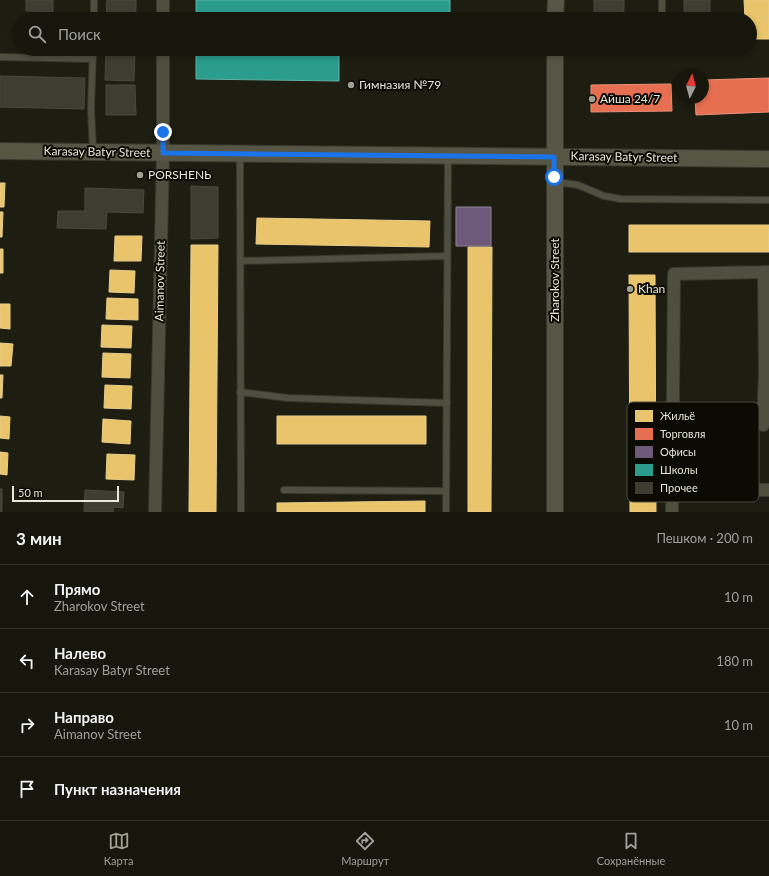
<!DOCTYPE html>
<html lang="ru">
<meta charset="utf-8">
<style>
:root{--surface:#16160d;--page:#23231b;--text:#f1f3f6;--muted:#9e9f9d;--line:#35352e;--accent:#a09f92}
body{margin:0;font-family:Lato,sans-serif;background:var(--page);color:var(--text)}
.compass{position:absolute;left:673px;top:68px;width:36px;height:36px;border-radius:50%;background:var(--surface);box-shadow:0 2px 6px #0003;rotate:6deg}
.scale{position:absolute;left:12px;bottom:10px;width:107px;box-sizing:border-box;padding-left:4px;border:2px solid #e6e5d7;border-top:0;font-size:11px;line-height:14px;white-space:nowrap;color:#e6e5d7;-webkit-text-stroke:3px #0c0b03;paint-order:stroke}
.stop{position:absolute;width:12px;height:12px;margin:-9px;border:3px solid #1a73e8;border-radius:50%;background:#fff}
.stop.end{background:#1a73e8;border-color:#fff;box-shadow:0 1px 4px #0008}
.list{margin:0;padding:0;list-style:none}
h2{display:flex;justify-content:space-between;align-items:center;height:52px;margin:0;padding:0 16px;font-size:17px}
h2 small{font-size:13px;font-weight:400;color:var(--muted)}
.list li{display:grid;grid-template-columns:26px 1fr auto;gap:12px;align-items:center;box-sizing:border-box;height:64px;padding:0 16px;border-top:1px solid var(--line)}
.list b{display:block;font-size:15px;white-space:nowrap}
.list p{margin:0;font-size:13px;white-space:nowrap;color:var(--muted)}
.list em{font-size:13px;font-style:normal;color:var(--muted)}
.icon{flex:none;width:22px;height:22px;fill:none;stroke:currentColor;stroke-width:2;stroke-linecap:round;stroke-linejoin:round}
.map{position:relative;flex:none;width:769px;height:512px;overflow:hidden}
.search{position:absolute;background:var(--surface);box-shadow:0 2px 6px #0003;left:12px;right:12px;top:12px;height:44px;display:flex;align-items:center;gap:10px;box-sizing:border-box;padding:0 14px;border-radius:22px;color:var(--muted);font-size:15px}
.sheet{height:308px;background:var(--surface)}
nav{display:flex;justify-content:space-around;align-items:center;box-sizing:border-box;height:56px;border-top:1px solid var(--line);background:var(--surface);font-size:11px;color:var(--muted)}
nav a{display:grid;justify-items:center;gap:2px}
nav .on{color:var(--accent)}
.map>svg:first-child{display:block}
.homes{fill:#e9c46a;stroke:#e8ce8b}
.shops{fill:#e76f51;stroke:#e79279}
.offices{fill:#6d597a;stroke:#918396}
.schools{fill:#2a9d8f;stroke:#62b3a5}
.building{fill:#3e3d32;stroke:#49483e}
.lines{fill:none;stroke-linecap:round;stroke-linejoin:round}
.lane-casing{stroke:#39382e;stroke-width:8}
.street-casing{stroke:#39382e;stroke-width:14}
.secondary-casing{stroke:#39382e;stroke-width:18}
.lane{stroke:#504e3e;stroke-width:6}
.street{stroke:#504e3e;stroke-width:12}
.secondary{stroke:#575543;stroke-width:16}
.route{stroke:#1a73e8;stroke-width:5}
.poi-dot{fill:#a09f92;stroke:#0c0b03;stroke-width:1.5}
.labels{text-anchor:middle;stroke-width:4;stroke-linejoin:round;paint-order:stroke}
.poi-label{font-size:12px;fill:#e6e5d7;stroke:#0c0b03;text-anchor:start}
.street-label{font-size:12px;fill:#e6e5d7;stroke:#0c0b03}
.key{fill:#0c0b03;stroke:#4d4c43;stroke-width:1}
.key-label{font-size:11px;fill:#e6e5d7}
</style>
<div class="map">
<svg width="769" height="512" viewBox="0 0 769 512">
<rect width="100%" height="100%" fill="#1e1d11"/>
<path class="homes" d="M744 0H769V39H750V19H745Z
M0 183H5L4 207H0Z
M0 212H3L2 237H0Z
M257 218 430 221 429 247 256 244Z
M629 225H769V252H629Z
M115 236H142L141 261H114Z
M191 245H218L216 512H189Z
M468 247H492L491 512H468Z
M0 249H3V273H0Z
M110 270 135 271 134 293 109 292Z
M629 275H655L656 512H630Z
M107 298 138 299V320L106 319Z
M0 304H10V329L0 328Z
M102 325 132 326 131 348 101 347Z
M0 343 13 344 11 366H0Z
M103 353 131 354 130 378 102 377Z
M0 375H3L2 398H0Z
M105 385 132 386 131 409 104 408Z
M0 416 10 417 9 439 0 438Z
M277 416H426V444H277Z
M103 419 131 421 130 444 102 442Z
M0 452 8 453 7 475 0 474Z
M107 454 135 455 134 480 106 479Z
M425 501V512H277V503Z"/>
<path class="shops" d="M769 78V112L696 115 695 98H703V80Z
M671 84 672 111 591 112V85Z"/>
<path class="offices" d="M456 207H491V246H456Z"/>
<path class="schools" d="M196 0H450V15L273 13V19H260V13H196Z
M260 49H273V51L339 52V81L196 79V51H260Z"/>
<path class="building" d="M26 0H53V12L26 11Z
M107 0H136V19H106Z
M594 0H624V19H594Z
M684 0H710V19H684Z
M106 49H135L134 81 105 80Z
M594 49H624V53H594Z
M0 76 85 78 84 109 0 107Z
M106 85H135L136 115H106Z
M191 186 218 187V238L191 239Z
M85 188 144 190 143 213 107 212 106 229 57 228 58 211H85Z
M0 489H2V512H0Z
M85 490 124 492 123 508 114 507 113 512H84Z"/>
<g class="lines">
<defs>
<path id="lane" d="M662 0V19
M94 19V0
M0 57 93 59
M93 151 91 108 93 49
M240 155 241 512
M556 182 578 185 604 196 621 199 769 200
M240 261 447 256
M240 392 288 398 447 403
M284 490 446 491
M446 512 448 156"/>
<path id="street" d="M163 19V0
M764 272 765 374
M763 425 765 374 769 375
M672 489 769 490
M155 512 163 153V49
M672 512 674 274 769 272"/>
<path id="secondary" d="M555 19 556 0
M0 151 769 159
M555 512V49"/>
</defs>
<use href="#lane" class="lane-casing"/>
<use href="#street" class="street-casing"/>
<use href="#secondary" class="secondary-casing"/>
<use href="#lane" class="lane"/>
<use href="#street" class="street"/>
<use href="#secondary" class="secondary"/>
</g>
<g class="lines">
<path class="route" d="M163 132V153L554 157V177"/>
</g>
<g class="poi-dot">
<circle cx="351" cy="85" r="4"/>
<circle cx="592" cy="99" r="4"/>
<circle cx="140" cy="175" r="4"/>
<circle cx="630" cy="289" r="4"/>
</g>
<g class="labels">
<g class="poi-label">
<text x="359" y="89">Гимназия №79</text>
<text x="600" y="103">Айша 24/7</text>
<text x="148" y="179">PORSHENЬ</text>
<text x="638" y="293">Khan</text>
</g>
<g class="street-label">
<text transform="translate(97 152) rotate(1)" y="4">Karasay Batyr Street</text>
<text transform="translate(624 157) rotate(1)" y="4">Karasay Batyr Street</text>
<text transform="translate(555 280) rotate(-90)" y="4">Zharokov Street</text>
<text transform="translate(160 281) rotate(-89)" y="4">Aimanov Street</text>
</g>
</g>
<rect x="627" y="402" width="132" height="100" rx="6" class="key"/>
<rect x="635" y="410" width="18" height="12" fill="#e9c46a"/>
<rect x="635" y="428" width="18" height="12" fill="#e76f51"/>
<rect x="635" y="446" width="18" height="12" fill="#6d597a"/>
<rect x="635" y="464" width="18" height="12" fill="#2a9d8f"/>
<rect x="635" y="482" width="18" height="12" fill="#3e3d32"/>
<g class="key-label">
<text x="660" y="420">Жильё</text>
<text x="660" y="438">Торговля</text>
<text x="660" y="456">Офисы</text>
<text x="660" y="474">Школы</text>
<text x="660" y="492">Прочее</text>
</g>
</svg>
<svg class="compass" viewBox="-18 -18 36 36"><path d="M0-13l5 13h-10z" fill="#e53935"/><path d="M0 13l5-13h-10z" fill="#9e9f9d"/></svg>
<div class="scale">50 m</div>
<div class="stop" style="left:554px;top:177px"></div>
<div class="stop end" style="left:163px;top:132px"></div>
<div class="search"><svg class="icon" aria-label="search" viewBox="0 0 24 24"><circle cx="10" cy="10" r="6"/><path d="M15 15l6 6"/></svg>Поиск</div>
</div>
<section class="sheet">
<h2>3 мин<small>Пешком · 200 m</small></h2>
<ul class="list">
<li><svg class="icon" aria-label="ahead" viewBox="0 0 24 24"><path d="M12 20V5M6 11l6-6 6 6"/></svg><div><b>Прямо</b><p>Zharokov Street</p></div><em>10 m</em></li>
<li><svg class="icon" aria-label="left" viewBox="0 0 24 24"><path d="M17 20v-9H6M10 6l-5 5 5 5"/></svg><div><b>Налево</b><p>Karasay Batyr Street</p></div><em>180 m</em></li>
<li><svg class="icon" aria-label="right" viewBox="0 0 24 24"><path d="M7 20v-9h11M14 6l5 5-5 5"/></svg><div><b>Направо</b><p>Aimanov Street</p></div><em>10 m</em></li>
<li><svg class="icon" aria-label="arrive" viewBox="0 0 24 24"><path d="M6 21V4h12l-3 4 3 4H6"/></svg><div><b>Пункт назначения</b></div></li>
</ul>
</section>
<nav>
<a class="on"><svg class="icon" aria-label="map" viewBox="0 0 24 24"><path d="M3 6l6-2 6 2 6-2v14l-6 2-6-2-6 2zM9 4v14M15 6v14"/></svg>Карта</a>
<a><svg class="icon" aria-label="directions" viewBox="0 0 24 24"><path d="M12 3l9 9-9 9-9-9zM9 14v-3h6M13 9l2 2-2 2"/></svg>Маршрут</a>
<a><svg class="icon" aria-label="saved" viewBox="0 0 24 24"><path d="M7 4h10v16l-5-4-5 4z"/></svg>Сохранённые</a>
</nav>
